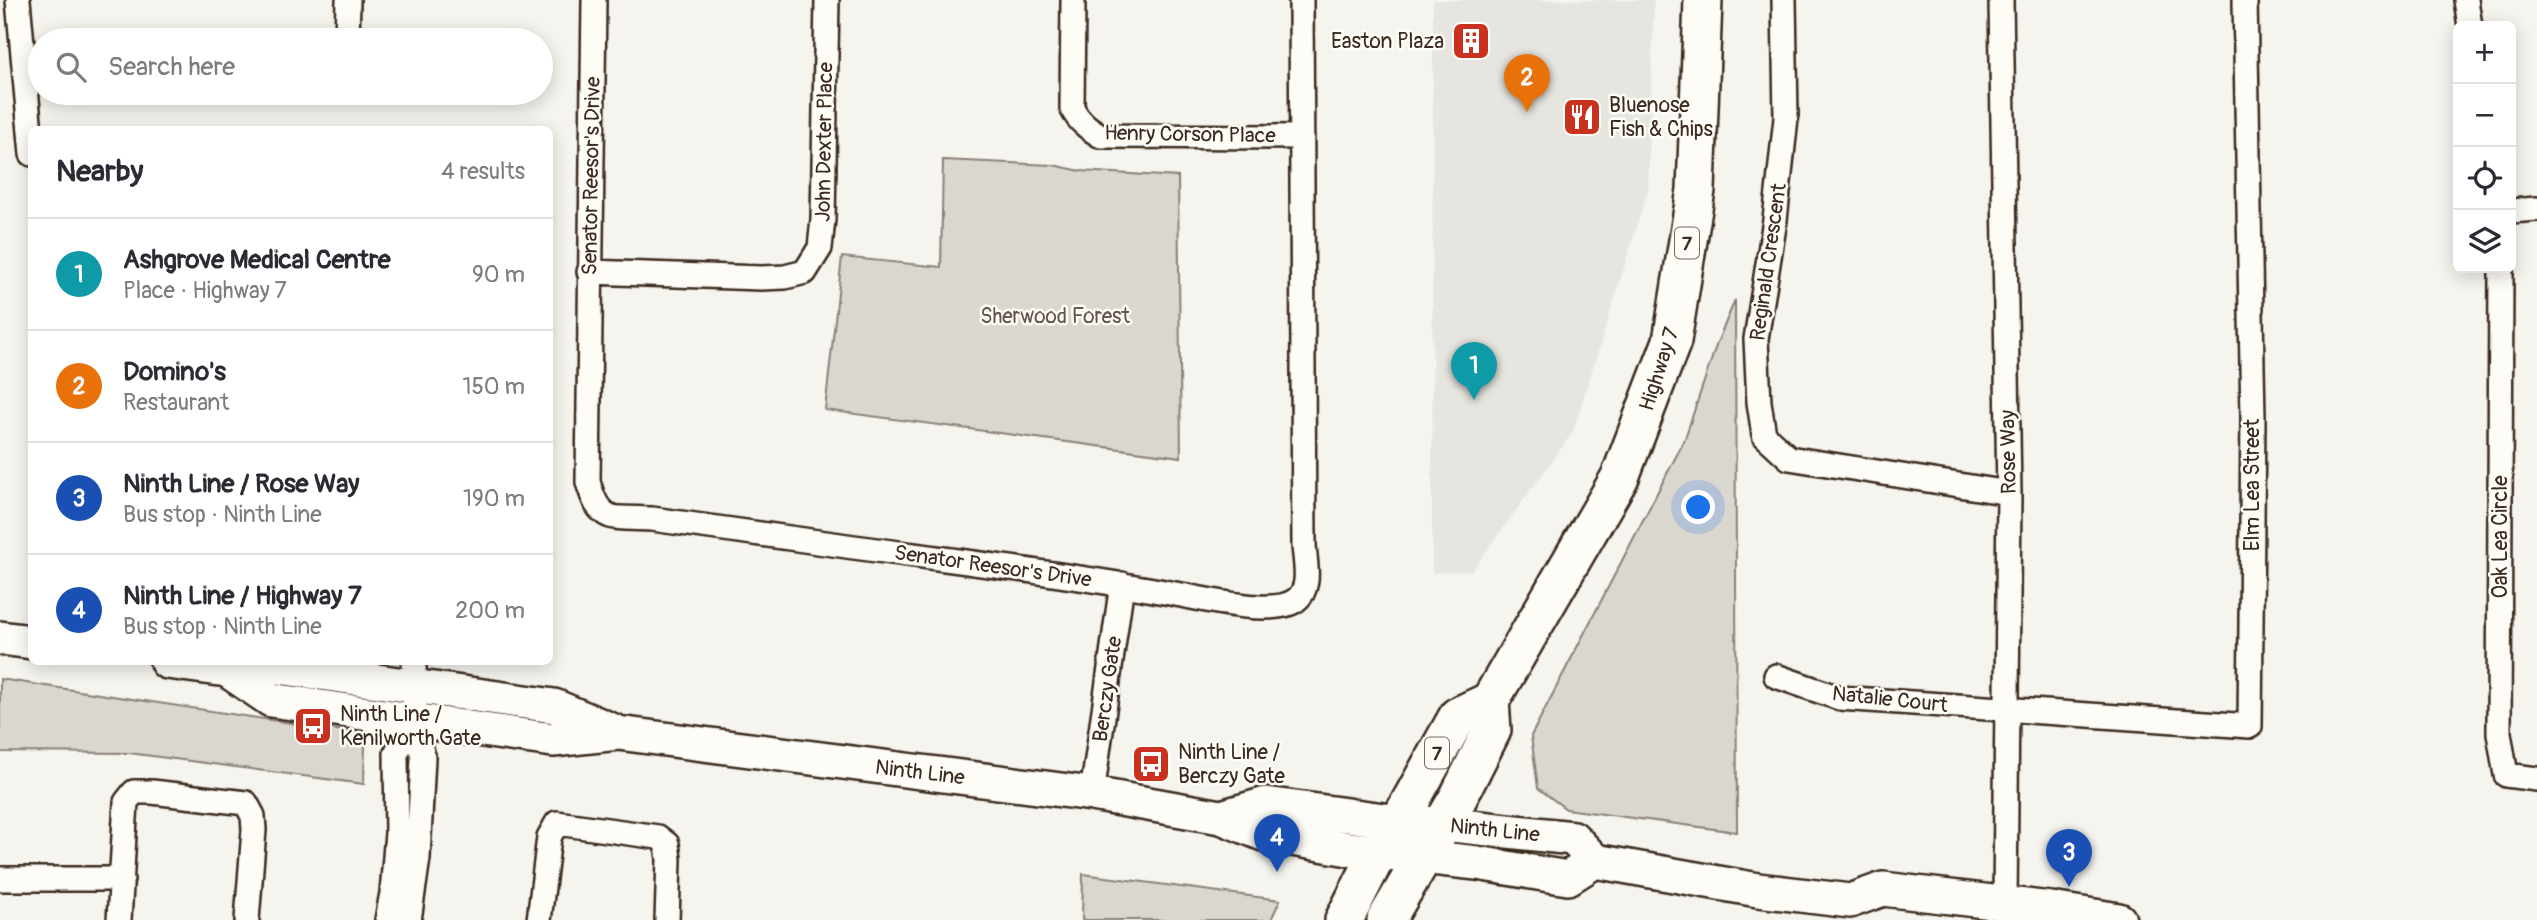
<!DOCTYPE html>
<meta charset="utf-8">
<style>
:root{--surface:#fff;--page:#f7f7f7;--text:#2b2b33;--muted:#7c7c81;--line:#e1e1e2;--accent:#b45309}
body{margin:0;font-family:Pangolin,sans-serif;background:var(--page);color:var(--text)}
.controls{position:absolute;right:21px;top:21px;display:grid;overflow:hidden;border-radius:10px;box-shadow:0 4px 18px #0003}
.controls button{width:63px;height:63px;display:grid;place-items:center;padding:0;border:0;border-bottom:2px solid var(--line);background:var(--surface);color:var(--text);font:35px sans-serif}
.you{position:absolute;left:1699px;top:508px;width:24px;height:24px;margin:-18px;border:5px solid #fff;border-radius:50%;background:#1a73e8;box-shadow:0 0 0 10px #1a73e833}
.badge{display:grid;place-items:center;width:46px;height:46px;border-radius:50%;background:var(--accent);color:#fff;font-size:23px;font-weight:700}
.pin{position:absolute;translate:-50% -58px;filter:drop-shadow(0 2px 4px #0008)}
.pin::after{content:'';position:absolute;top:37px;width:24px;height:21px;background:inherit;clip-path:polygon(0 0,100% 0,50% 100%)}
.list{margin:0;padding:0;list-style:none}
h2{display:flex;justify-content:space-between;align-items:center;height:91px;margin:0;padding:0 28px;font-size:30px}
h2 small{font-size:23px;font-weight:400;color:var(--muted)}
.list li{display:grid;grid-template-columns:46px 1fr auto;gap:21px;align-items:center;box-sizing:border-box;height:112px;padding:0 28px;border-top:2px solid var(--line)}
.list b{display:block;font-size:26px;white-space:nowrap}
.list p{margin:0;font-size:23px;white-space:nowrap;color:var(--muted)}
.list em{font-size:23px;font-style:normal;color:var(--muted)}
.icon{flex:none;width:38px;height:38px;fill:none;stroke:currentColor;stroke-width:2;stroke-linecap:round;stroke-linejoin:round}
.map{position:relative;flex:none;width:2537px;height:920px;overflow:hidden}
.search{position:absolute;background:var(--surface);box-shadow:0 4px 18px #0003;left:28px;top:28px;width:525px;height:77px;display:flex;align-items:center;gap:18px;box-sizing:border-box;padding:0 24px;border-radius:38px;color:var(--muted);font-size:26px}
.panel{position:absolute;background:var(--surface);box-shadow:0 4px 18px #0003;left:28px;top:126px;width:525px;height:539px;border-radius:10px}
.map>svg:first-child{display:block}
.built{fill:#e7e5df}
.green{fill:#dad6d0;stroke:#8a8077;stroke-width:2}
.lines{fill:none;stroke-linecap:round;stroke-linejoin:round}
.street-casing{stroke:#3b2a1e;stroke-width:28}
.secondary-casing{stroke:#3b2a1e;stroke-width:38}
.primary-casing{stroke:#3b2a1e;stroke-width:42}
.street{stroke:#fdfcf7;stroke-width:23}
.secondary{stroke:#fdfcf7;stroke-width:33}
.primary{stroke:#fdfcf7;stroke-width:37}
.labels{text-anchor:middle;stroke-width:5;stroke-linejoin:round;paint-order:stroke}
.shield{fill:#fdfcf7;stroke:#75695f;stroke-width:2}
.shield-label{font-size:19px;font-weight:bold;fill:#3b2a1e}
.poi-label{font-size:21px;fill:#3b2a1e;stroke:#fdfcf7;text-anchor:start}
.street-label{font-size:21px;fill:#3b2a1e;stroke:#fdfcf7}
.park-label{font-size:21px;fill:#63554a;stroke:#fdfcf7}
</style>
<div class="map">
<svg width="2537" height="920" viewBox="0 0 2537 920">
<rect width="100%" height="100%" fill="#f5f4ee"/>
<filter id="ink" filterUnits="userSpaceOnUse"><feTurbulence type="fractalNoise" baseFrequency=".0143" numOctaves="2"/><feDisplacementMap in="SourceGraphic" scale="14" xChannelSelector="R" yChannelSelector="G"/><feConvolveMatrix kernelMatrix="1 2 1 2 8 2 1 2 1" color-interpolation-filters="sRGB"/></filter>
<g filter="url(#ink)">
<path class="built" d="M1433 0H1654L1648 190 1573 432 1472 571 1432 573Z"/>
<path class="green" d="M943 160 1053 165 1081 171 1178 177 1181 457 825 410 842 257 941 267Z
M1735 300 1737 832 1566 809 1538 788 1531 736 1684 441 1717 343Z
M0 679 350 732 365 743 364 784 129 753 0 752Z
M1083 874 1280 900 1271 920H1082Z"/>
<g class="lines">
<defs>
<path id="street" d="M18 0 32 154
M594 0 588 482C592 494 596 511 610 516 616 519 642 518 652 519 703 526 753 533 804 540 930 558 1056 572 1181 595 1205 600 1276 616 1296 600 1312 588 1305 563 1304 545L1301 0
M1073 0 1072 108C1079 122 1088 128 1101 136L1302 137
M1784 0 1786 118 1775 220 1756 339 1759 402 1764 435 1789 458 2009 493
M2001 0 2009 493 2005 904
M2466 0 2470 26
M347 40 348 0
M2511 211 2537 209
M2501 268 2499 733 2506 775 2537 779
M589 272 761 278 785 277 805 272 820 248 823 219 827 0
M1776 676 1839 698 2250 726 2253 418 2245 0
M1092 794 1122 584
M0 879H122
M119 920 126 802 134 792H152L246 803 253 816 254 830 247 920
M387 920 392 893 397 833 396 753 415 721
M409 920 418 858 423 757 415 721 414 662
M539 920 549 837 557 823 658 837 667 844 669 859 667 920"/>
<path id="secondary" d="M0 638 32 642
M167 662 227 670 271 666 554 706 616 732
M227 670 271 700 553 740 618 733 1092 794 1221 817 1263 834 1349 849 1477 863 1568 878 1595 861
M1221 817 1266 804 1399 822 1443 824 1573 838 1595 861 1758 890 1850 901 1883 889 2051 909 2119 920"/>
<path id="primary" d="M1344 920 1378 853 1399 822 1458 716 1490 701
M1386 920 1458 798 1492 730 1490 701 1620 477 1672 341 1696 190 1703 0"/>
</defs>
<use href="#street" class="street-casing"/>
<use href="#secondary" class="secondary-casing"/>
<use href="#primary" class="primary-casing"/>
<use href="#street" class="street"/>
<use href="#secondary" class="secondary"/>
<use href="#primary" class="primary"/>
</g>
</g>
<defs>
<symbol id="building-square" viewBox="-11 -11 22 22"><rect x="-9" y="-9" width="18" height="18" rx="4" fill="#c8321e" stroke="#fdfcf7"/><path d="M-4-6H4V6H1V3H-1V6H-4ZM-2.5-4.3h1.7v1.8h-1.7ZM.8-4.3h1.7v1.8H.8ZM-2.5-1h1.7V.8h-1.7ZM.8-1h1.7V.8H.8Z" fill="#fff"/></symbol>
<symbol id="restaurant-square" viewBox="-11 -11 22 22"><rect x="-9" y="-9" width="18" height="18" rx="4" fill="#c8321e" stroke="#fdfcf7"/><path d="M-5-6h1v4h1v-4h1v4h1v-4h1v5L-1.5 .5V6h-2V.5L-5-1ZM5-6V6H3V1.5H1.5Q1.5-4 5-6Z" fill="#fff"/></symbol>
<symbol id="bus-square" viewBox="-11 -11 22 22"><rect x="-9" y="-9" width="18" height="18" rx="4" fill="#c8321e" stroke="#fdfcf7"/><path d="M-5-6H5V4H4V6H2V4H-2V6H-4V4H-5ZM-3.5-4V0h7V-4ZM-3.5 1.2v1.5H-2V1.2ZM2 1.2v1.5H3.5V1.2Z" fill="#fff"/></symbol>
</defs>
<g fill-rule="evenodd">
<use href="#building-square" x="1449" y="19" width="44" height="44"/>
<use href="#restaurant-square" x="1560" y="95" width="44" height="44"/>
<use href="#bus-square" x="291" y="704" width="44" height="44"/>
<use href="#bus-square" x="1129" y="742" width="44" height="44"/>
</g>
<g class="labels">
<g class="shield">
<rect x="1675" y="227.5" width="24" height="31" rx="5"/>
<rect x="1425" y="737.5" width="24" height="31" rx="5"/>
</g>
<g class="shield-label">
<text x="1687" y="250">7</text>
<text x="1437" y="760">7</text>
</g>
<g class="poi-label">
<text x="1444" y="48" text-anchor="end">Easton Plaza</text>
<text x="1609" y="112">Bluenose<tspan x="1609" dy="24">Fish &amp; Chips</tspan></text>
<text x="340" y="721">Ninth Line /<tspan x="340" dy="24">Kenilworth Gate</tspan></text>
<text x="1178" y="759">Ninth Line /<tspan x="1178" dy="24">Berczy Gate</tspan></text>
</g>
<g class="street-label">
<text transform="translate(1190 134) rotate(1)" y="7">Henry Corson Place</text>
<text transform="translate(824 142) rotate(-89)" y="7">John Dexter Place</text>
<text transform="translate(591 176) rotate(-89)" y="7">Senator Reesor's Drive</text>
<text transform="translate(1768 262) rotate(-82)" y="7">Reginald Crescent</text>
<text transform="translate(1659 369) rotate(-72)" y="7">Highway 7</text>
<text transform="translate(2008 452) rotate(-91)" y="7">Rose Way</text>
<text transform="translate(2252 485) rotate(-90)" y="7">Elm Lea Street</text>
<text transform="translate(2500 537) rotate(-90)" y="7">Oak Lea Circle</text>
<text transform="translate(993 566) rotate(8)" y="7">Senator Reesor's Drive</text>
<text transform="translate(1107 689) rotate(-82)" y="7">Berczy Gate</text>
<text transform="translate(1890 699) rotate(6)" y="7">Natalie Court</text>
<text transform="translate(920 772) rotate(7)" y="7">Ninth Line</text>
<text transform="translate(1495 830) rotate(6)" y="7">Ninth Line</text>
</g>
<g class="park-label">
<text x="1055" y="323">Sherwood Forest</text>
</g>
</g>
</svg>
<div class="controls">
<button>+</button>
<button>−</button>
<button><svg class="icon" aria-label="locate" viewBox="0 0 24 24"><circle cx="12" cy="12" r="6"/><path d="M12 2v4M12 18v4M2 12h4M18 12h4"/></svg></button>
<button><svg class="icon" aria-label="layers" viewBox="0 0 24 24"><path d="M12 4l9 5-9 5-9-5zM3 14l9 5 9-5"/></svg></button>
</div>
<div class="you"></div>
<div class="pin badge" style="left:1474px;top:400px;background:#0f9aa8">1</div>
<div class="pin badge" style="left:1527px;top:112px;background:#e8710a">2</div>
<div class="pin badge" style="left:2069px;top:887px;background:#1a4fb4">3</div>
<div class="pin badge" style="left:1277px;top:872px;background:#1a4fb4">4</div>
<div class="search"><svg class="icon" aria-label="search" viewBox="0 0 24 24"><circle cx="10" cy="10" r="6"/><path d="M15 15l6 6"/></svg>Search here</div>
<section class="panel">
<h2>Nearby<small>4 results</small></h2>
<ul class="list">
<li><span class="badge" style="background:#0f9aa8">1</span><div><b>Ashgrove Medical Centre</b><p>Place · Highway 7</p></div><em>90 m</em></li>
<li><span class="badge" style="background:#e8710a">2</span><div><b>Domino's</b><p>Restaurant</p></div><em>150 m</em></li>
<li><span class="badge" style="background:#1a4fb4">3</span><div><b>Ninth Line / Rose Way</b><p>Bus stop · Ninth Line</p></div><em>190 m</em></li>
<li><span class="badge" style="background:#1a4fb4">4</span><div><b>Ninth Line / Highway 7</b><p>Bus stop · Ninth Line</p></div><em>200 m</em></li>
</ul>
</section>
</div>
